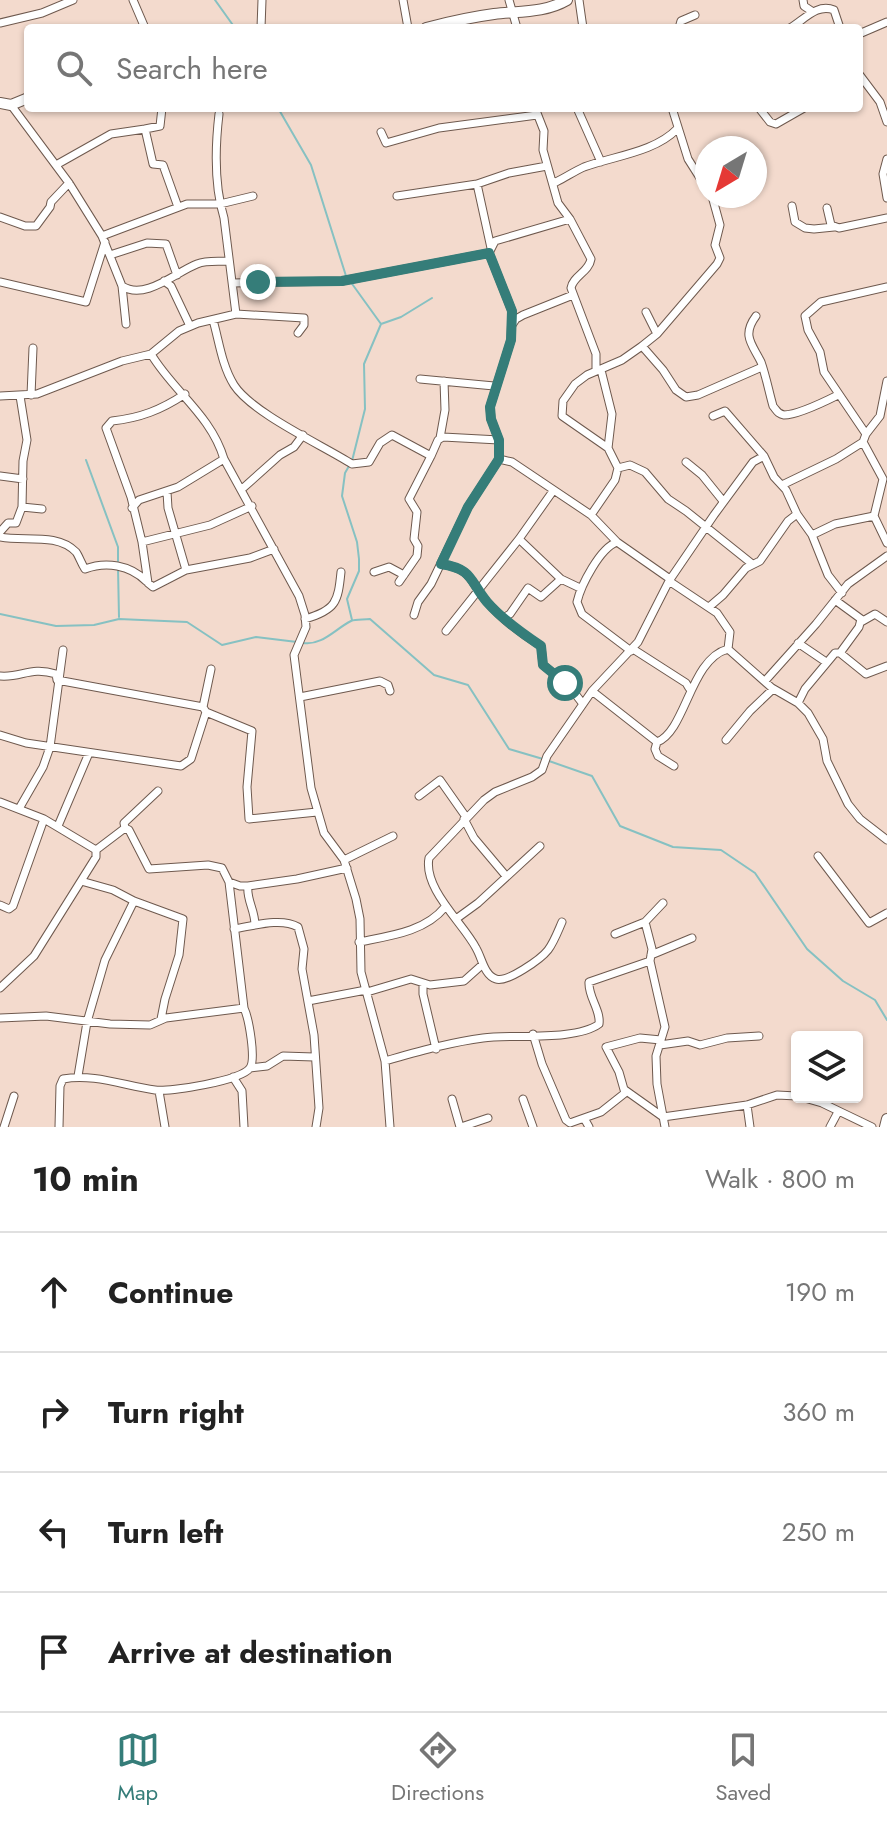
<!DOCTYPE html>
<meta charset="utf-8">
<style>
:root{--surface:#fff;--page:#f2f2f2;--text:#222;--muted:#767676;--line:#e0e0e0;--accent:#357d79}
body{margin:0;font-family:Jost,sans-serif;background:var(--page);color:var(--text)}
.controls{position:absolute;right:24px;bottom:24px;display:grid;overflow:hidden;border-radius:8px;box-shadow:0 2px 6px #0004}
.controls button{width:72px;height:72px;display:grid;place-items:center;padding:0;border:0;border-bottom:2px solid var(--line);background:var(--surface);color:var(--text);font:40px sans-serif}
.compass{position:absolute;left:695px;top:136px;width:72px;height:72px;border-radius:50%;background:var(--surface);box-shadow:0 2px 6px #0004;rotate:218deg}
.stop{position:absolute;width:24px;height:24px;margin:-18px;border:6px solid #357d79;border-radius:50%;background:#fff}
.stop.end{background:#357d79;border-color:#fff;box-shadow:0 2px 8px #0008}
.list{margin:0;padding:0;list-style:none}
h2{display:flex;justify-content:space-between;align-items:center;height:104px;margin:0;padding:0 32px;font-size:34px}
h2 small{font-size:26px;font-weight:400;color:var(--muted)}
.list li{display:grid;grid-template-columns:52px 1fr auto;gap:24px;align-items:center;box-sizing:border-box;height:120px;padding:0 32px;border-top:2px solid var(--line)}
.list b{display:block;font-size:30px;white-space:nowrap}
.list em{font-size:26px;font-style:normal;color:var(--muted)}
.icon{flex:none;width:44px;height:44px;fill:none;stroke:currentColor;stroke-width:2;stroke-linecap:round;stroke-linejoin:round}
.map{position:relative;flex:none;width:887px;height:1127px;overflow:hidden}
.search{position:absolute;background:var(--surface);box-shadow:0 2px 6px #0004;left:24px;right:24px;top:24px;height:88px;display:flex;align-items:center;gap:20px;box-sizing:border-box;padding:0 28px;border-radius:8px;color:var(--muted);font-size:30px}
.sheet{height:584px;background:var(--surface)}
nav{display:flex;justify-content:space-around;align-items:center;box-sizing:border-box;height:112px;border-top:2px solid var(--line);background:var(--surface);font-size:22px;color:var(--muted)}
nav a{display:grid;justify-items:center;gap:4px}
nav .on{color:var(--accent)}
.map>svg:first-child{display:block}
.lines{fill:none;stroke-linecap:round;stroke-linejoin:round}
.stream{stroke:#86c1c2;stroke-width:2}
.street-casing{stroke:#6e594e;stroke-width:9}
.secondary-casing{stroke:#6e594e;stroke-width:12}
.street{stroke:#fff;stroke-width:7}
.secondary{stroke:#fff;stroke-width:10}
.route{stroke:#357d79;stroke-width:10}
</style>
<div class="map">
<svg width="887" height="1127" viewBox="0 0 887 1127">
<rect width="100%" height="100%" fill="#f3dacd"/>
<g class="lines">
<path class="stream" d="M215 0 235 28
M278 108 311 165 346 276
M350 281 381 324
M86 460 118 547V561
M352 461 365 409 364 364 381 324 401 317 432 298
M349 466 345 473 342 496 357 542 359 559V571L347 599 352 620
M118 568 119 617
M0 614 56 626 94 625 119 619 187 622 222 645 256 637 297 642
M303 643C322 646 335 629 351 621 356 619 364 620 370 619L434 675 468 685 509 749 543 759
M549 761 592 776 620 826 673 847 721 850 755 873 807 949 843 981 875 1000 887 1020"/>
<defs>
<path id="street" d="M133 0 145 28
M403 0 408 28
M509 0 517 28
M579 0 583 28
M803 0 804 6 813 12
M0 23 42 13 73 0
M261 28 262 0
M679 28 681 21 695 15
M790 28C804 20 817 3 834 10L840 28
M859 34 887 22
M859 74 880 102 887 122
M11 105 69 183 102 236 122 286 126 324
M162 108 160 126 145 129 153 164 163 165 178 207
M535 108 544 131 543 150 558 203 570 219 591 259C589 272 573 276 571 288L596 354V370
M577 108 601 162
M672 108 688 159 707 189
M759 108 770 122 776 124 804 108
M219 114C215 148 214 185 224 218L236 314
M381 132 386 143 439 128 537 115
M887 159 883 174 887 198
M56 165 111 134 145 129
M553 181 556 182C566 177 575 171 584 167 614 156 655 152 677 129
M477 184 491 248
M397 196 477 184 509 173 547 166
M792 206 795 222 805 228 814 229 834 227
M827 208 831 225 839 228 887 218
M0 217 25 226H36L50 207 51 202 69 183
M102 236 187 204H220L253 196
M110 255 147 243 166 244 177 275
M164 281 171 286 190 326
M0 282 86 302 105 242
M233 283 342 281 489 253 495 241 570 219
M122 286C145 301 176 272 197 264 207 260 218 262 229 261
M646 312 657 334
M756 316C741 336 753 345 761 362 766 376 769 392 773 406 777 411 778 414 784 415 798 415 826 401 838 395
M213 320C219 341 222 366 234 385 252 413 322 445 352 464L369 462 380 443 392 435 431 456 438 440 443 437 499 440
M512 325 516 319 523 315 573 295
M642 346 663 370 676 390 686 397 698 395 762 367
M151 354C173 391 211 415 224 459L299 596 305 615 306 627 294 655 311 788 324 833 344 860 356 899 360 919 361 972 385 1061 390 1127
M601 370 612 414 608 448
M420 379 494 386
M887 381 880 416 866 434 863 442 883 479 874 516 887 543
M185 394C161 410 140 418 112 421L106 428 131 497 142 542 148 583 153 587 186 570 250 558 274 549
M31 395 33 348
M0 396 37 394 122 361 151 354 179 331 198 323 236 314 304 318V325L298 333
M20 396 27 440 23 461 22 507
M713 416 725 411 764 456 774 477 786 490 797 514 812 535 828 575 842 593
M866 434 824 372 820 352 808 330 805 316 821 302 887 287
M440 438 445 410 444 381
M499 459 512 462 591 515 617 542 670 579
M686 462 702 475 723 501
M618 468 630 465 645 472 668 499 686 511 751 563
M0 476 23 479
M782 485 836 459 863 442
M242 489 280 455 294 447 303 435
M167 492 168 508 186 570
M132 508 139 500 178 487 224 459
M591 515 615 480 618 468 608 448 562 416 563 401 575 384 587 375 622 360 642 346 657 334 717 264 720 258 715 245 720 225 712 196
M0 532 8 523H16L22 507 42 509
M812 535 835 524 874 516
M0 537C23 542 57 532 76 552 79 556 81 563 85 569 106 561 130 565 146 581
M519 539 561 579
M142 542 210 525 252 506
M617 542C600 548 581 585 577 602L582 614 631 651
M441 564C473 569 469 581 487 602 501 618 523 635 541 646L543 665 569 686 583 704
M374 572 389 567 404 575
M669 581 717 613 730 632 728 649 772 688 798 703 808 713 823 739 827 761 848 804 860 819 887 840
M399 582 417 556 418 546 414 539 417 512 409 499 431 456
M835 600 861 619 859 627 840 653
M709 607 723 595 746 568 760 561 788 521 797 514
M414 615 418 602 431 584 468 507 499 459V440L491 419 490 407 511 340 512 311 489 253
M505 617 510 614 528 588 541 597 561 579 580 588
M305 619C336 610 338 602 341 572
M861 622 875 614 887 622
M446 631 519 539 553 491
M798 643 826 662
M633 649 686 683 689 688
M0 676C22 678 30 666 56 674L57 680 203 707 206 712 252 731 247 787 249 819 317 812
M765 681 816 624 848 584 887 556
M592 691 657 742
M300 697 380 681 388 685 390 691
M798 703 805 689 835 653H840L866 674 887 666
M203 707 211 669
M0 735 26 743 181 766 191 759 206 712
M726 740 750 711 773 689
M657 742C686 731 690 659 728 649
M657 742 655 749 658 756 674 766
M419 796 440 780 466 817
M0 802 44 819 96 850
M20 807 43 767 50 747 63 650
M464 819 474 838 506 876
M58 826 89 753
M818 856 869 923 887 913
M344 860 393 836
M81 881 113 890 134 901 183 919 179 955 165 999 161 1019
M229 882 240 886H248L297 879 347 868
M248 886C246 899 255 910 255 925
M0 905 9 909 13 906 44 819
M456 919 478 903 540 846
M562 922C558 931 554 942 548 950 541 959 507 983 496 979 484 975 482 958 476 948 463 923 423 889 429 858L484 800 495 792 532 777 542 770 547 756 592 691 638 642 669 581 714 515 753 462 764 456
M645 922 652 949 650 961 665 1027 656 1056 657 1084 665 1127
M234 929C253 926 281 917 298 927L304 949 302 969 314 1035 319 1108 316 1127
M615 934 645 922 663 903
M359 942C389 936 425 932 445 907
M651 955 692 938
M423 984V994L436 1049
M0 988 34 956 96 857V850L125 828 124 823 158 791
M367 992 411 979 430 985 464 981 483 964
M308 1001 366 990
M0 1018 46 1016 110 1024 150 1025 166 1018 244 1008
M533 1034 542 1064 566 1120 570 1123 584 1118 589 1127
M660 1045 688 1041 700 1045 727 1038 759 1036
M385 1061C417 1052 451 1042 483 1038 513 1034 576 1041 599 1024 601 1010 588 997 589 982L650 961
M250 1068 267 1066 283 1056 314 1057
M78 1076 87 1022 105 960 134 901
M233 1077 242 1091 244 1127
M625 1090 663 1117 747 1105 777 1095 797 1096
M159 1091 165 1127
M801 1097 822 1103 872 1127
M452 1099 460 1127
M523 1099 533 1127
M747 1105 750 1127
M584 1118 601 1112 625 1093 619 1072 606 1047 640 1038 661 1040
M4 1127 14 1096
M59 1127 60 1086 63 1079C93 1073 125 1086 155 1090 171 1092 240 1081 250 1068 256 1059 249 1019 244 1008L229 882 222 868 208 865 149 869 129 830 125 828
M461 1127 488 1118
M830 1127 838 1112"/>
<path id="secondary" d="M426 28C449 22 471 17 494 14 519 11 545 13 567 0
M0 103 11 105 28 98
M885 1127 887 1119"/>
</defs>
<use href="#street" class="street-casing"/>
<use href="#secondary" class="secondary-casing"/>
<use href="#street" class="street"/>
<use href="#secondary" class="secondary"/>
</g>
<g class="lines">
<path class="route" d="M258 282 342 281 489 253 512 311 511 340 490 407 491 419 499 440V459L468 507 441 564C473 569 469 580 487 602 501 618 523 634 541 646L543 665 565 683"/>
</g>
</svg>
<div class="controls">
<button><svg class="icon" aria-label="layers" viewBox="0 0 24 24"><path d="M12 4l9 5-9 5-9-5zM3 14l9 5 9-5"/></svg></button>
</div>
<svg class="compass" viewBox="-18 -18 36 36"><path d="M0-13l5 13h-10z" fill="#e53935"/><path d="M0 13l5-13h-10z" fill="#767676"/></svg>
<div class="stop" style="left:565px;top:683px"></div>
<div class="stop end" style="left:258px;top:282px"></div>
<div class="search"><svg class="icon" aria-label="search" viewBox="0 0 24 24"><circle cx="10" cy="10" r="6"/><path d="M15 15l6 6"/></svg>Search here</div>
</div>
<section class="sheet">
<h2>10 min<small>Walk · 800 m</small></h2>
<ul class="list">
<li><svg class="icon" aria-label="ahead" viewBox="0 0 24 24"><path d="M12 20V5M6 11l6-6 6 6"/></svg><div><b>Continue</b></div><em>190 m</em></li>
<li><svg class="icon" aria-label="right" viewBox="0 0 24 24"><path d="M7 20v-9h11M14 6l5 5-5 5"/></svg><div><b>Turn right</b></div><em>360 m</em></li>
<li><svg class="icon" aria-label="left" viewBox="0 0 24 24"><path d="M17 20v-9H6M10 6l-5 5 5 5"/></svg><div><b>Turn left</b></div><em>250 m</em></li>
<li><svg class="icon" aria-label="arrive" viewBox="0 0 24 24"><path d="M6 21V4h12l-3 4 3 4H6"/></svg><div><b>Arrive at destination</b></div></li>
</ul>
</section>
<nav>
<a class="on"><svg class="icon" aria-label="map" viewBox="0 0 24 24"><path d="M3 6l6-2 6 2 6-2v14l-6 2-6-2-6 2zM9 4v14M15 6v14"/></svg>Map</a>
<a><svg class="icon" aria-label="directions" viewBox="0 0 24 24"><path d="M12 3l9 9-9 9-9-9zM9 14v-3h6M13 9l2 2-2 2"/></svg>Directions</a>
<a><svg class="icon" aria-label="saved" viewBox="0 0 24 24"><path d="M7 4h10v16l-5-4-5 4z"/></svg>Saved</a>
</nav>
